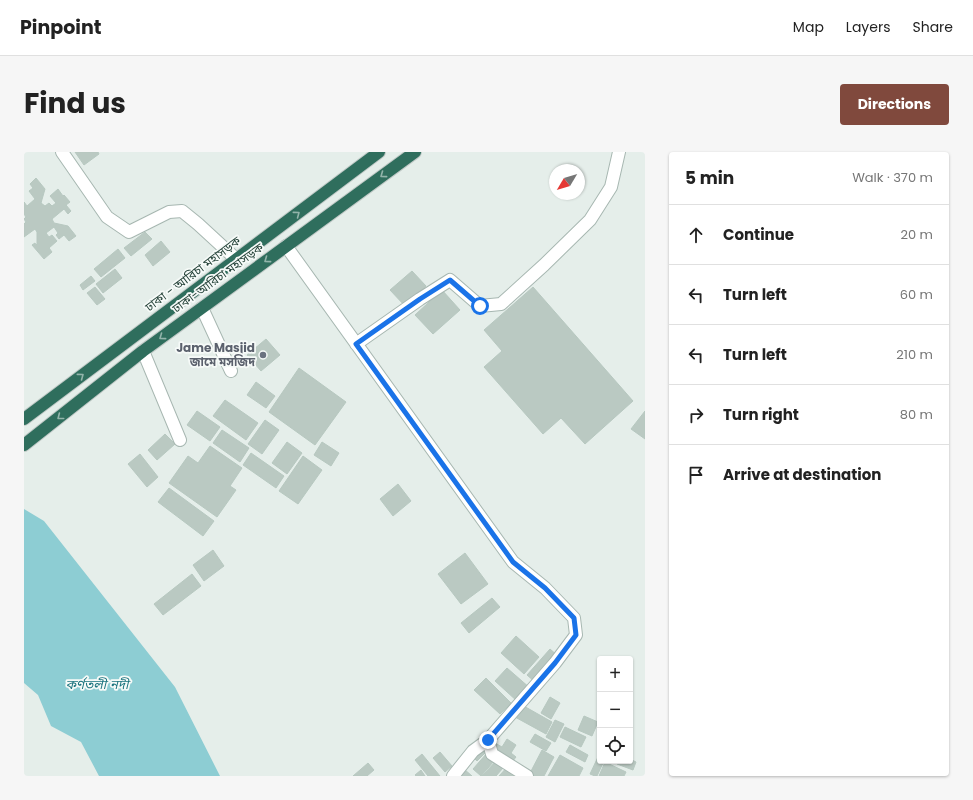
<!DOCTYPE html>
<meta charset="utf-8">
<style>
:root{--surface:#fff;--page:#f6f6f6;--text:#222;--muted:#767676;--line:#e0e0e0;--accent:#80493d}
body{margin:0;font-family:Poppins,"Noto Sans Bengali",sans-serif;background:var(--page);color:var(--text)}
.controls{position:absolute;right:12px;bottom:12px;display:grid;overflow:hidden;border-radius:4px;box-shadow:0 1px 3px #0004}
.controls button{width:36px;height:36px;display:grid;place-items:center;padding:0;border:0;border-bottom:1px solid var(--line);background:var(--surface);color:var(--text);font:20px sans-serif}
.compass{position:absolute;left:525px;top:12px;width:36px;height:36px;border-radius:50%;background:var(--surface);box-shadow:0 1px 3px #0004;rotate:232deg}
.stop{position:absolute;width:12px;height:12px;margin:-9px;border:3px solid #1a73e8;border-radius:50%;background:#fff}
.stop.end{background:#1a73e8;border-color:#fff;box-shadow:0 1px 4px #0008}
.list{margin:0;padding:0;list-style:none}
h2{display:flex;justify-content:space-between;align-items:center;height:52px;margin:0;padding:0 16px;font-size:17px}
h2 small{font-size:13px;font-weight:400;color:var(--muted)}
.list li{display:grid;grid-template-columns:26px 1fr auto;gap:12px;align-items:center;box-sizing:border-box;height:60px;padding:0 16px;border-top:1px solid var(--line)}
.list b{display:block;font-size:15px;white-space:nowrap}
.list em{font-size:13px;font-style:normal;color:var(--muted)}
.icon{flex:none;width:22px;height:22px;fill:none;stroke:currentColor;stroke-width:2;stroke-linecap:round;stroke-linejoin:round}
.map{position:relative;flex:none;width:621px;height:624px;overflow:hidden;border-radius:4px}
header{display:flex;align-items:center;gap:24px;box-sizing:border-box;height:56px;padding:0 20px;background:var(--surface);border-bottom:1px solid var(--line)}
header strong{font-size:19px}
nav{display:flex;gap:22px;margin-inline-start:auto;font-size:14px}
.intro{display:flex;align-items:center;justify-content:space-between;box-sizing:border-box;height:96px;padding:0 24px}
h1{margin:0;font-size:28px}
.button{padding:10px 18px;border-radius:4px;background:var(--accent);color:#fff;font-size:14px;font-weight:700}
main{display:flex;gap:24px;padding:0 24px}
aside{flex:1;background:var(--surface);border-radius:4px;box-shadow:0 1px 3px #0004}
.map>svg:first-child{display:block}
.water{fill:#8dcdd3}
.building{fill:#bac9c2;stroke:#b7c8c0}
.lines{fill:none;stroke-linecap:round;stroke-linejoin:round}
.minor-casing{stroke:#a7b7b1;stroke-width:14}
.highway-casing{stroke:#c1cac7;stroke-width:14}
.minor{stroke:#fff;stroke-width:12}
.highway{stroke:#2f6e5d;stroke-width:12}
.oneway{stroke:#92b4aa}
.route{stroke:#1a73e8;stroke-width:5}
.worship-dot{fill:#6b7280;stroke:#f6faf8;stroke-width:1.5}
.labels{text-anchor:middle;stroke-width:3.5;stroke-linejoin:round;paint-order:stroke}
.street-label{font-size:12px;fill:#234137;stroke:#f6faf8}
.worship-label{font-size:12px;font-weight:bold;fill:#5b616d;stroke:#f6faf8;text-anchor:end}
.water-label{font-size:13px;font-style:italic;fill:#1c747e;stroke:#f6faf8}
</style>
<header>
<strong>Pinpoint</strong>
<nav><a>Map</a><a>Layers</a><a>Share</a></nav>
</header>
<div class="intro"><h1>Find us</h1><a class="button">Directions</a></div>
<main>
<div class="map">
<svg width="621" height="624" viewBox="0 0 621 624">
<rect width="100%" height="100%" fill="#e5eeea"/>
<path class="water" d="M0 357 20 369 151 535 196 624H75L57 590 27 574 14 543 0 531Z"/>
<path class="building" d="M51 0H74L75 2 60 13Z
M12 26 21 37 17 51 21 54 25 51 28 54 32 51 26 44 34 37 39 44 40 43 46 50 42 53 47 59 44 62 40 57 28 67 30 71 44 74 52 84 45 89 40 83 35 87 32 83 34 81 30 75 22 81 25 85 28 83 33 89 25 96 28 100 20 107 8 93 11 91 12 93 13 92V80L11 77 0 85V72L2 70 0 67 2 65 0 62V50L3 54 11 47 5 39 9 36 6 32Z
M121 80 128 87 107 104 100 96Z
M137 89 146 100 129 114 121 103Z
M94 97 101 106 77 125 70 117Z
M91 117 98 126 79 141 72 132Z
M388 119 402 134 381 154 366 138Z
M67 124 71 129 59 138 56 133Z
M71 135 81 147 73 153 63 141Z
M509 135 609 249 561 292 537 266 519 282 460 215 478 199 460 178Z
M418 138 436 158 409 182 391 163Z
M242 187 256 203 237 219 223 203Z
M275 216 322 250 291 293 245 260Z
M232 230 251 244 242 256 223 243Z
M201 248 234 271 222 288 189 264Z
M173 259 196 275 186 289 163 273Z
M621 259V287L607 277Z
M241 268 255 278 238 302 224 292Z
M198 278 225 296 216 310 189 291Z
M141 282 151 292 133 308 124 298Z
M263 290 278 301 263 322 248 311Z
M298 290 315 301 307 314 290 303Z
M186 294 218 316 206 334 212 338 193 365 145 331 164 304 174 311Z
M227 301 260 324 252 336 219 313Z
M116 302 134 325 123 335 104 312Z
M279 304 298 318 274 352 255 339Z
M374 332 387 349 369 364 356 347Z
M145 336 190 369 179 384 134 350Z
M189 398 200 414 180 429 169 413Z
M441 401 464 432 437 452 414 422Z
M168 422 177 434 139 463 130 452Z
M468 446 476 455 445 481 437 471Z
M492 484 515 505 500 522 477 501Z
M526 497 534 504 511 530 503 523Z
M483 516 506 536 494 550 471 529Z
M462 526 487 551 476 562 450 538Z
M526 545 536 551 527 567 517 561Z
M498 553 528 570 522 582 491 565Z
M560 564 574 570 568 584 554 578Z
M531 568 540 572 531 590 522 585Z
M541 575 562 585 557 595 536 585Z
M511 582 527 591 522 599 506 590Z
M483 587 492 593 487 601 492 605 488 610 467 596 471 591 478 595Z
M546 593 564 603 561 610 542 600Z
M455 596 461 601 453 609 448 604Z
M518 598 530 605 520 624H507L505 623Z
M416 600 428 614 421 620 409 606Z
M463 601 471 608 457 624 449 617Z
M398 602 416 624H404L391 608Z
M536 603 559 616 555 624H524Z
M574 605 576 606V609H580L573 624H571L566 622Z
M606 607 612 610 609 618 593 612 594 609H606Z
M472 609 479 616 472 624H458Z
M581 610 602 620 600 624H575Z
M344 611 350 618 343 624H329Z
M485 613 493 621 490 624H475Z
M440 617 448 624H434Z
M397 618 401 624H392L391 623Z"/>
<g class="lines">
<defs>
<path id="minor" d="M38 0 83 65 105 80 145 60 158 59 174 72 212 107
M262 94 489 410 521 436 550 466 552 483 531 511 464 588 468 602 503 624
M178 156 207 219
M332 192 396 147 426 128 456 154 477 152 520 113 566 68 587 35 595 0
M119 199 156 288
M429 624 449 599 464 588"/>
<path id="highway" d="M0 267 355 0
M0 293 119 199 391 0"/>
</defs>
<use href="#minor" class="minor-casing"/>
<use href="#highway" class="highway-casing"/>
<use href="#minor" class="minor"/>
<use href="#highway" class="highway"/>
</g>
<defs><path id="oneway-chevron" d="M-2-3.5L2.5 0L-2 3.5" fill="none" stroke-width="1.6" stroke-linecap="round" stroke-linejoin="round"/></defs>
<g class="oneway">
<use href="#oneway-chevron" transform="translate(359 23) rotate(144)"/>
<use href="#oneway-chevron" transform="translate(273 62) rotate(-37)"/>
<use href="#oneway-chevron" transform="translate(243 108) rotate(144)"/>
<use href="#oneway-chevron" transform="translate(138 185) rotate(144)"/>
<use href="#oneway-chevron" transform="translate(57 224) rotate(-37)"/>
<use href="#oneway-chevron" transform="translate(36 265) rotate(142)"/>
</g>
<g class="lines">
<path class="route" d="M456 154 426 128 396 147 332 192 489 410 521 436 550 466 552 483 531 511 464 588"/>
</g>
<circle class="worship-dot" cx="239" cy="203" r="4"/>
<g class="labels">
<g class="street-label">
<text transform="translate(169 122) rotate(-37)" y="4">ঢাকা - আরিচা মহাসড়ক</text>
<text transform="translate(194 126) rotate(-36)" y="4">ঢাকা-আরিচা মহাসড়ক</text>
</g>
<g class="worship-label">
<text x="231" y="200">Jame Masjid<tspan x="231" dy="14">জামে মসজিদ</tspan></text>
</g>
<g class="water-label">
<text x="73" y="537">কর্ণতলী নদী</text>
</g>
</g>
</svg>
<div class="controls">
<button>+</button>
<button>−</button>
<button><svg class="icon" aria-label="locate" viewBox="0 0 24 24"><circle cx="12" cy="12" r="6"/><path d="M12 2v4M12 18v4M2 12h4M18 12h4"/></svg></button>
</div>
<svg class="compass" viewBox="-18 -18 36 36"><path d="M0-13l5 13h-10z" fill="#e53935"/><path d="M0 13l5-13h-10z" fill="#767676"/></svg>
<div class="stop" style="left:456px;top:154px"></div>
<div class="stop end" style="left:464px;top:588px"></div>
</div>
<aside>
<h2>5 min<small>Walk · 370 m</small></h2>
<ul class="list">
<li><svg class="icon" aria-label="ahead" viewBox="0 0 24 24"><path d="M12 20V5M6 11l6-6 6 6"/></svg><div><b>Continue</b></div><em>20 m</em></li>
<li><svg class="icon" aria-label="left" viewBox="0 0 24 24"><path d="M17 20v-9H6M10 6l-5 5 5 5"/></svg><div><b>Turn left</b></div><em>60 m</em></li>
<li><svg class="icon" aria-label="left" viewBox="0 0 24 24"><path d="M17 20v-9H6M10 6l-5 5 5 5"/></svg><div><b>Turn left</b></div><em>210 m</em></li>
<li><svg class="icon" aria-label="right" viewBox="0 0 24 24"><path d="M7 20v-9h11M14 6l5 5-5 5"/></svg><div><b>Turn right</b></div><em>80 m</em></li>
<li><svg class="icon" aria-label="arrive" viewBox="0 0 24 24"><path d="M6 21V4h12l-3 4 3 4H6"/></svg><div><b>Arrive at destination</b></div></li>
</ul>
</aside>
</main>
